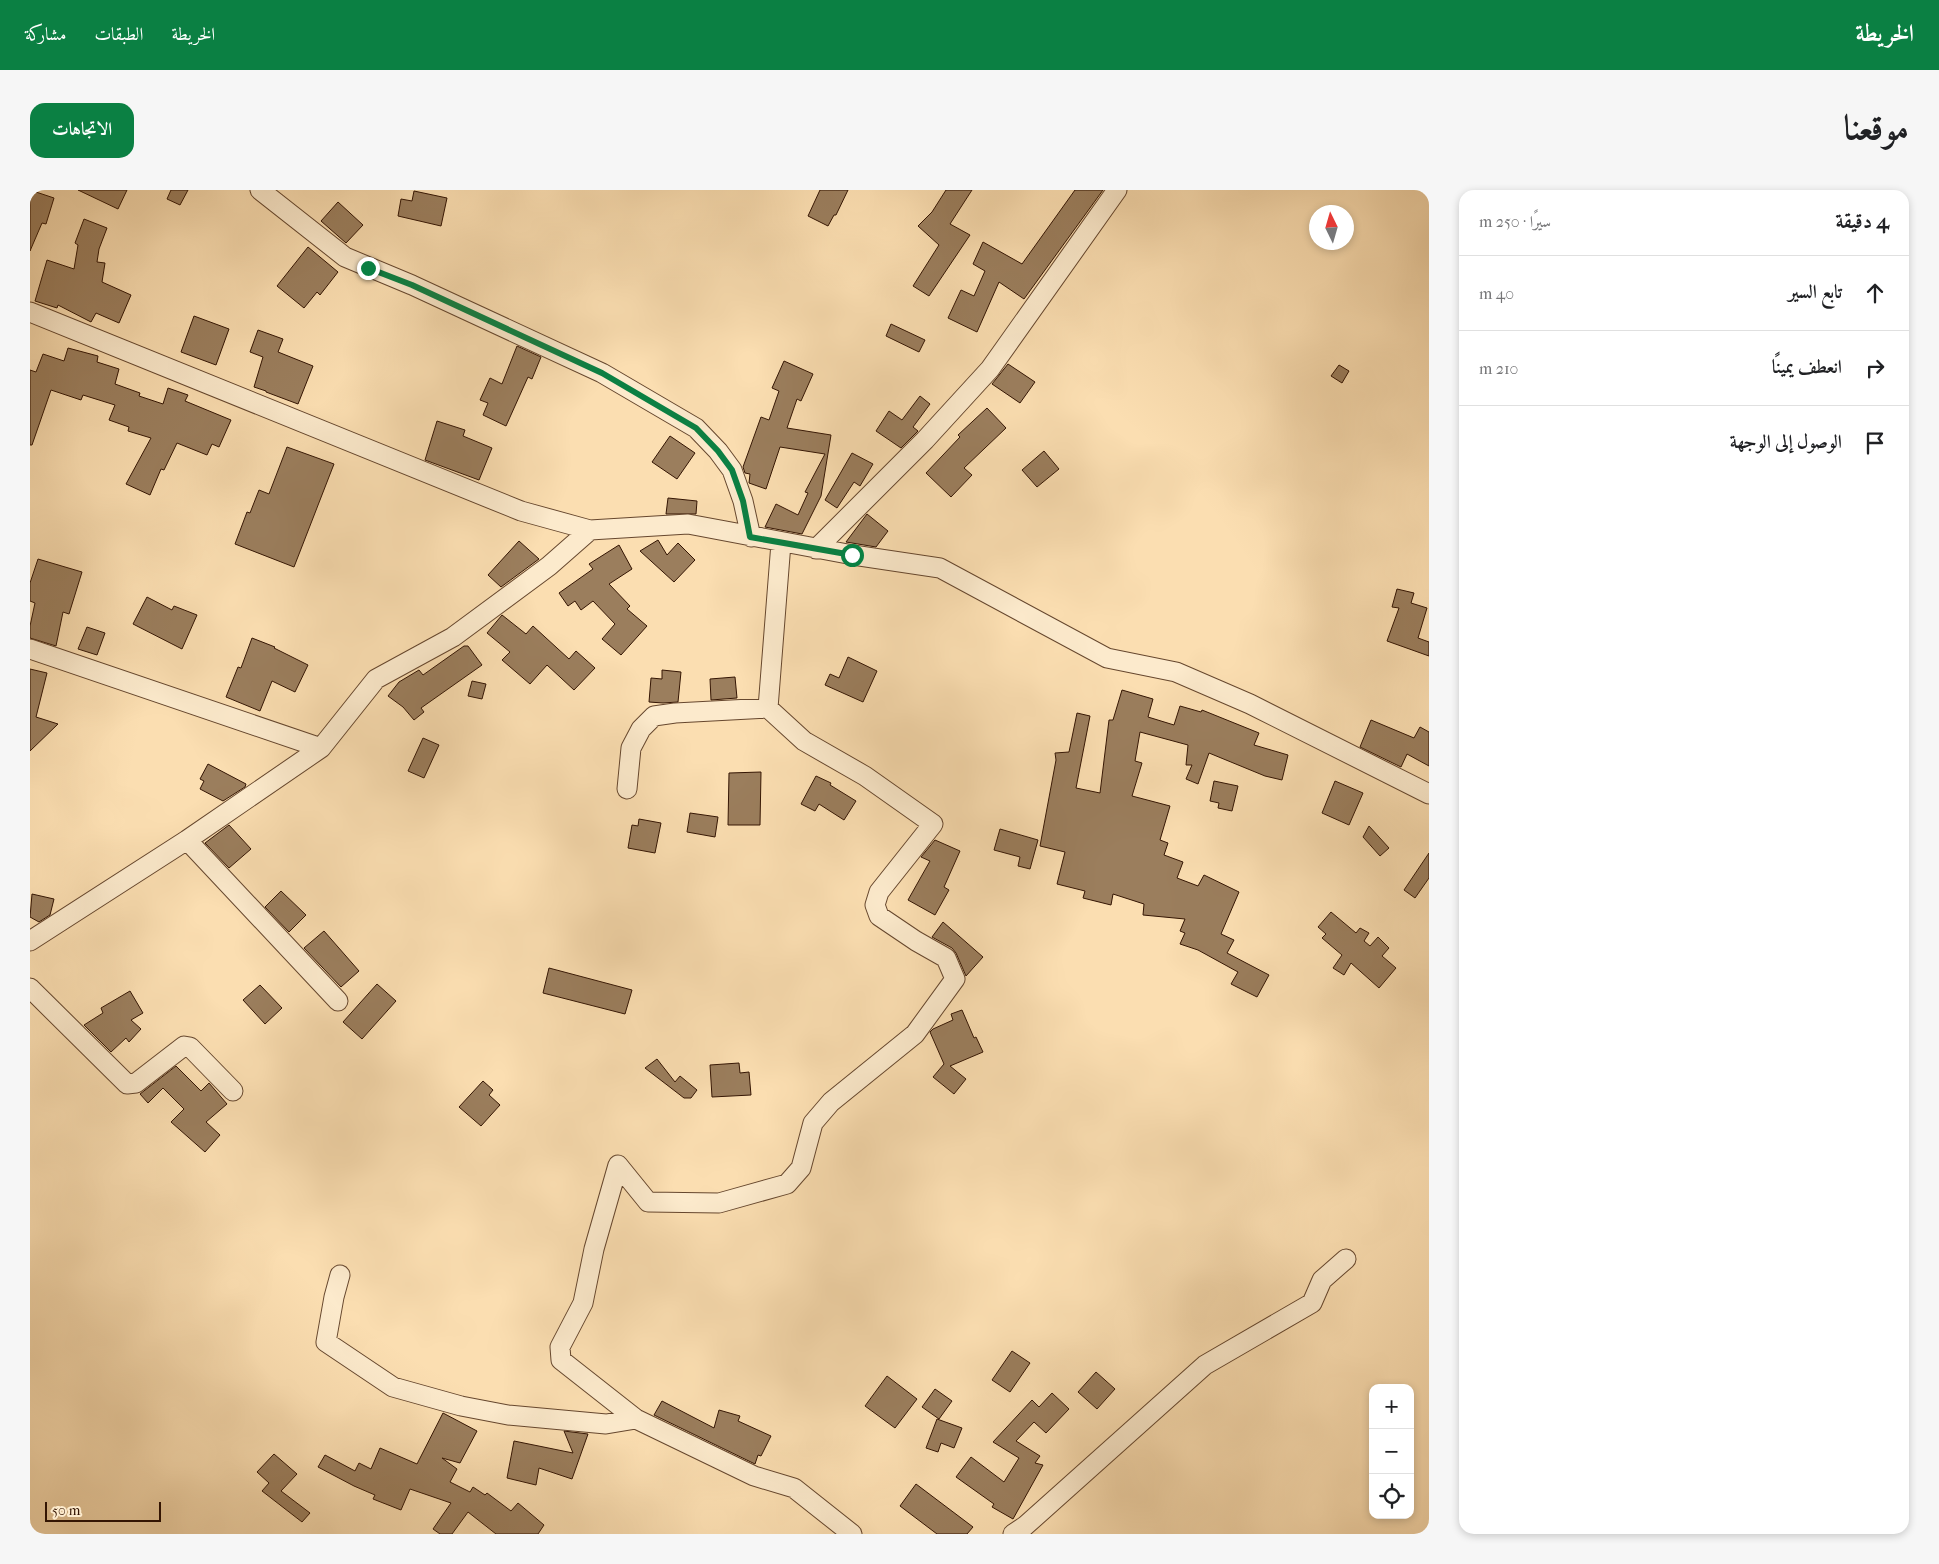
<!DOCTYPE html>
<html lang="ar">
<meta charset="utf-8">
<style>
:root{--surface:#fff;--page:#f6f6f6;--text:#202124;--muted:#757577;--line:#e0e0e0;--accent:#0b8043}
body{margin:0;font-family:"IM FELL French Canon",Amiri,serif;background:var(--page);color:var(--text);direction:rtl}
.controls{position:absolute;right:15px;bottom:15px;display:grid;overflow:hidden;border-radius:10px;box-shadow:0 2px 8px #0003}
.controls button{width:45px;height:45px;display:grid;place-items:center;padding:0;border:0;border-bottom:1px solid var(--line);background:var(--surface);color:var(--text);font:25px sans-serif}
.compass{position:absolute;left:1279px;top:15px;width:45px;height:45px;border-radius:50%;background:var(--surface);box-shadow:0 2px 8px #0003;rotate:355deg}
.scale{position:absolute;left:15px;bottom:12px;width:116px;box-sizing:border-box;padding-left:5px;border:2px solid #341503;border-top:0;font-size:14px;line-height:18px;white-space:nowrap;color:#341503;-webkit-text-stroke:4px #fceacc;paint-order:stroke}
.stop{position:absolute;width:15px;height:15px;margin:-11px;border:4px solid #0b8043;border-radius:50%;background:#fff}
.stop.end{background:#0b8043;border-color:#fff;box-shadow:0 1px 5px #0008}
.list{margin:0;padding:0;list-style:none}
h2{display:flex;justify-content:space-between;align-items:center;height:65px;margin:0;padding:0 20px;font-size:21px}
h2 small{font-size:16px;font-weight:400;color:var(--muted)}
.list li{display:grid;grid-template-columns:32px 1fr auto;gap:15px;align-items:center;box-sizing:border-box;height:75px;padding:0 20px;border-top:1px solid var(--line)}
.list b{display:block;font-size:19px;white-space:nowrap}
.list em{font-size:16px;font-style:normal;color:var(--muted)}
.icon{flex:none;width:28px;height:28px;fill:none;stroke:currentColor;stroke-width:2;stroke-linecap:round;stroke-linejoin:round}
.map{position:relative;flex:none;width:1399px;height:1344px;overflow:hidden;direction:ltr;border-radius:15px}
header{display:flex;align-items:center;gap:30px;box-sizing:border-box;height:70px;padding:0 25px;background:var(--accent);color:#fff}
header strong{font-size:24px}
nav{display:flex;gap:28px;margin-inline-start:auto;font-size:18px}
.intro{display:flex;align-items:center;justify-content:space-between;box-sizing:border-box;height:120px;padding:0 30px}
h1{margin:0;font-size:35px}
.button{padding:12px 22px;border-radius:15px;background:var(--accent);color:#fff;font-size:18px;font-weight:700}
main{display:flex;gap:30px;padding:0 30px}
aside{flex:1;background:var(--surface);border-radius:15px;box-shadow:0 2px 8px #0003}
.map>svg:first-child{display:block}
.building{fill:#9b7e5d;stroke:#341503}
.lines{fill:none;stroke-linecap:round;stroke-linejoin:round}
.minor-casing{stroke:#66472e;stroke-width:21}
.minor{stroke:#fceacc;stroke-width:19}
.route{stroke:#0b8043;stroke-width:6}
</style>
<header>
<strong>الخريطة</strong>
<nav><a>الخريطة</a><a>الطبقات</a><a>مشاركة</a></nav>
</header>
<div class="intro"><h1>موقعنا</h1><a class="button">الاتجاهات</a></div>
<main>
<aside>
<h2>4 دقيقة<small>سيرًا · 250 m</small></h2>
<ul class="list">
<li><svg class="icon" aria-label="ahead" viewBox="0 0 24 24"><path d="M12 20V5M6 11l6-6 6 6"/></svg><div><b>تابع السير</b></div><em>40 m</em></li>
<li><svg class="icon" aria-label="right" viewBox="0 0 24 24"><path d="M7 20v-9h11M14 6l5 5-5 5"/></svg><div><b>انعطف يمينًا</b></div><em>210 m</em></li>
<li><svg class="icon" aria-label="arrive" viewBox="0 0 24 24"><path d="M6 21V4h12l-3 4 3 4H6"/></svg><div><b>الوصول إلى الوجهة</b></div></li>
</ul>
</aside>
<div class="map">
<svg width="1399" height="1344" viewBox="0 0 1399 1344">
<rect width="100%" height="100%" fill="#fbdeb1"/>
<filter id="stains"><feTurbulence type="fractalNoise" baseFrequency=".004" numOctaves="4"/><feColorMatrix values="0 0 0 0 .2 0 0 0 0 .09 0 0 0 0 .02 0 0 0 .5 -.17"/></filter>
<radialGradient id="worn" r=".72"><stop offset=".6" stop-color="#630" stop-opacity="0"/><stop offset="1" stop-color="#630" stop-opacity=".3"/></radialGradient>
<path class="building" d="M0 0 24 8 16 34 12 33 0 61Z
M48 0H97L88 19Z
M141 0H158L150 15 137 9Z
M790 0H818L806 25H804L798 36 778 26Z
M916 0H942L920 34 940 45 899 106 883 96 909 55 888 36 902 22Z
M1045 0H1073L994 109 969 92 947 142 918 128 931 100 944 106 955 81 943 74 953 52 992 74Z
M384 1 417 8 411 36 368 26 371 9 382 11Z
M308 12 333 35 316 53 291 31Z
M54 29 77 38 69 59 67 72 75 73 72 92 101 105 89 133 66 123 61 132 28 115 27 118 5 111 17 70 44 79 48 55 45 53Z
M278 57 308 82 290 105 287 102 274 118 247 96Z
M164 126 199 139 186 175 151 162Z
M861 134 895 150 889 162 856 146Z
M228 140 253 149 248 162 283 176 268 214 236 202V201L224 197 233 167 220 162Z
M487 156 511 167 502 189 498 187 476 236 453 225 458 213 450 210 460 188 472 194Z
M38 158 68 166 67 172 89 179 85 194 110 203 109 206 133 214 138 198 158 205 155 211 201 230 189 257 182 254 177 265 147 253 134 280 131 279 120 305 96 294 121 248 98 241 99 237 79 230 85 215 53 205 51 210 21 200 2 255H0V180L6 182 13 164 34 171Z
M754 171 783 184 771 211 767 209 757 238 801 245 791 306 772 344 735 337 746 314 768 325 778 303 775 302 795 264 750 257 736 299 719 293 720 284 715 283 713 277 731 227 739 230 749 201 742 198Z
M978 174 1005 192 990 213 962 194Z
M1309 175 1319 181 1312 193 1301 186Z
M890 206 900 214 883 237 888 241 871 258 846 241 859 221 872 230Z
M957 218 976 238 934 278 942 285 921 307 896 283 930 247 928 245Z
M407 231 435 240 433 246 462 258 449 290 395 270Z
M640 246 665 263 647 289 622 272Z
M257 257 304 274 264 377 205 354 217 322 220 323 229 300 239 304Z
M1014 261 1029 279 1007 297 992 280Z
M822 263 843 274 830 296 824 292 807 318 795 310Z
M638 308 667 311 666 324H636Z
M837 324 858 341 846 357 816 352Z
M628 350 637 365 648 353 665 370 644 392 610 361Z
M489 351 509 369 471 397 458 385Z
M589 355 602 379 579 394 600 416 597 419 617 436 591 465 572 449 585 434 563 411 551 420 545 411 538 416 529 403 563 379 559 374Z
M8 369 52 382 39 424 33 422 26 456 0 448V436L5 413 0 411V393Z
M1367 399 1384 403 1381 413 1397 418 1388 448 1399 452V466L1357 451 1369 418 1362 417Z
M117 407 142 420 144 416 167 425 152 459 103 434Z
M472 425 496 444 503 436 539 469 546 461 565 478 544 500 517 475 500 494 472 470 480 462 457 443Z
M57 437 75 443 67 465 48 459Z
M222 448 245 457 244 458 278 475 265 502 242 491 230 521 196 507 208 477 211 478Z
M434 456H438L452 475 391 518 394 522 384 530 373 517 358 506 369 492 389 480 393 485Z
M818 467 847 481 833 512 795 495 800 484 809 488Z
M0 479 17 483 6 527 28 534 0 561Z
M632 480 651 482 648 512 633 513 619 512 621 488 632 489Z
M705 487 707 508 681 510 680 489Z
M442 491 456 494 452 509 438 506Z
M1092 500 1123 509 1118 527 1144 535 1150 516 1171 522 1172 520 1229 543 1224 555 1258 565 1252 590 1235 586 1179 563 1168 594 1156 589 1162 575H1156L1158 555 1110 542 1105 571 1112 573 1102 606 1140 616 1130 650 1138 653 1134 665 1153 672 1147 688 1168 696 1174 685 1209 702 1191 744 1204 750 1197 763 1239 785 1227 807 1201 794 1208 782 1168 760 1150 754 1155 743 1150 741 1155 729 1113 725 1114 714 1083 704 1081 715 1053 708 1055 701 1027 694 1035 662 1010 656 1026 570 1025 563 1039 562 1047 523 1060 526 1046 598 1070 603 1079 530H1083Z
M1341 530 1384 548 1390 537 1399 542V576L1377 564 1371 577 1330 557Z
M393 548 409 555 394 588 378 581Z
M178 574 216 594 215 597 193 611 170 599 174 591 170 589Z
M731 582 730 635H698L699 583Z
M786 586 801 593 800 595 826 611 814 630 789 614 785 621 771 614Z
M1184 591 1208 596 1202 621 1188 618 1189 613 1180 611Z
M1305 591 1333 603 1319 635 1292 623Z
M660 623 688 627 685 647 657 642Z
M609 629 631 633 625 663 598 658 602 635 608 636Z
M199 635 221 659 199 678 175 653Z
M1339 636 1359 658 1350 666 1333 647Z
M970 639 1008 650 1000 679 988 676 990 667 964 660Z
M905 650 930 661 914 697 919 700 905 725 878 710 900 671 891 667Z
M1399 663V688L1385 708 1374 700Z
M251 701 276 725 259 742 235 717Z
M2 704 24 709 20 725 9 732 0 727Z
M1301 722 1326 743 1330 738 1339 743 1334 751 1340 756 1348 747 1359 758 1352 766 1366 778 1349 798 1321 773 1314 785 1303 778 1312 765 1292 748 1296 744 1288 737Z
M913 732 953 767 936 786 926 763 922 758 902 747Z
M294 741 329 781 311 797 274 758Z
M519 778 602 800 595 824 513 803Z
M347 794 366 811 332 849 313 832Z
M230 795 252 818 235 834 213 810Z
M100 801 113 823 101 830 111 839 99 852 96 848 81 862 54 835 73 823 71 818Z
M932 820 944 848 946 847 953 862 920 876 936 889 924 904 903 887 914 874 900 842 903 839 923 830 921 824Z
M627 869 645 892 650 886 667 900 661 908H654L615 878Z
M709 873 710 883 719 882 721 905 682 907 680 875Z
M146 876 171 901 179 893 197 914 176 932 190 945 175 962 141 932 154 919 133 898 118 913 110 904Z
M453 891 463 900 459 905 470 915 451 936 429 917Z
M982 1161 1000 1173 980 1202 962 1190Z
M1066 1182 1085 1199 1067 1219 1048 1202Z
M857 1186 887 1209 865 1238 835 1216Z
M905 1199 922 1211 909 1229 892 1217Z
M1022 1203 1039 1219 1016 1243 1004 1232 986 1251 1010 1266 1005 1273 1013 1275 983 1329 962 1317 964 1314 926 1287 941 1267 974 1292 989 1268 963 1252 1002 1210 1009 1217Z
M632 1211 684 1238 689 1220 710 1226 708 1231 741 1246 731 1266 728 1265 725 1274 624 1225Z
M413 1223 447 1241 430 1273 412 1268 427 1279 420 1292 440 1302 443 1297 455 1305 457 1303 481 1321 488 1313 514 1335 508 1344H466L438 1322 422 1344H410L403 1339 421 1313 380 1299 371 1320 343 1309 345 1305 324 1296 288 1277 295 1265 325 1281 329 1273 341 1279 350 1258 387 1274Z
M907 1229 932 1238 924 1258 911 1253 908 1262 896 1258Z
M534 1241 558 1244 542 1289 509 1278 506 1295 477 1288 484 1251 543 1263Z
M244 1264 267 1284 251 1301 280 1323 272 1332 232 1301 239 1293 227 1282Z
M886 1294 943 1337 937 1344H907L870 1316Z"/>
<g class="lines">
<defs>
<path id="minor" d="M230 0 315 67 382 95 572 183 666 238 688 261 702 280 713 311 721 347
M0 122 491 321 560 340 658 334 823 365 910 378 1077 468 1146 482 1220 514 1399 604
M786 359 895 250 960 179 1087 0
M0 459 291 558
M597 599 601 558 611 539 624 526 645 523 738 518
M157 650 308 811
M0 751 157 650 291 558 346 489 423 447 519 376 560 340
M0 798 97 894 106 893 154 856 160 857 203 901
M310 1085 304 1107 296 1152 363 1197 431 1216 478 1225 576 1234 606 1229 724 1286 764 1298 822 1344
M606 1229 531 1170 530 1157 553 1113 564 1059 588 975 618 1012 689 1013 757 994 771 978 783 933 801 912 885 844 925 789 916 768 886 751 849 726 845 715 849 702 903 634 835 586 774 551 738 518 751 353
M983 1344 995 1336 1175 1175 1282 1113 1292 1090 1316 1069"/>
</defs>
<use href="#minor" class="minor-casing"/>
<use href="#minor" class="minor"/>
</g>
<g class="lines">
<path class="route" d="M338 78 382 95 572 183 666 238 688 261 702 280 713 311 720 347 822 365"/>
</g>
<rect width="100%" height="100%" filter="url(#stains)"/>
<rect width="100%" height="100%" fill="url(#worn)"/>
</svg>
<div class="controls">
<button>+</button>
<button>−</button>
<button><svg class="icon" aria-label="locate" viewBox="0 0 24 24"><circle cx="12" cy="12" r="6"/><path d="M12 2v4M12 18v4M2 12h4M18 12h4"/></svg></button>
</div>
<svg class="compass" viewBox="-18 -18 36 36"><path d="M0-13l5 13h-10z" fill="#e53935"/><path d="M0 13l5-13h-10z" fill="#757577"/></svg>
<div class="scale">50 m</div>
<div class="stop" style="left:822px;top:365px"></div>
<div class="stop end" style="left:338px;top:78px"></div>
</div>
</main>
